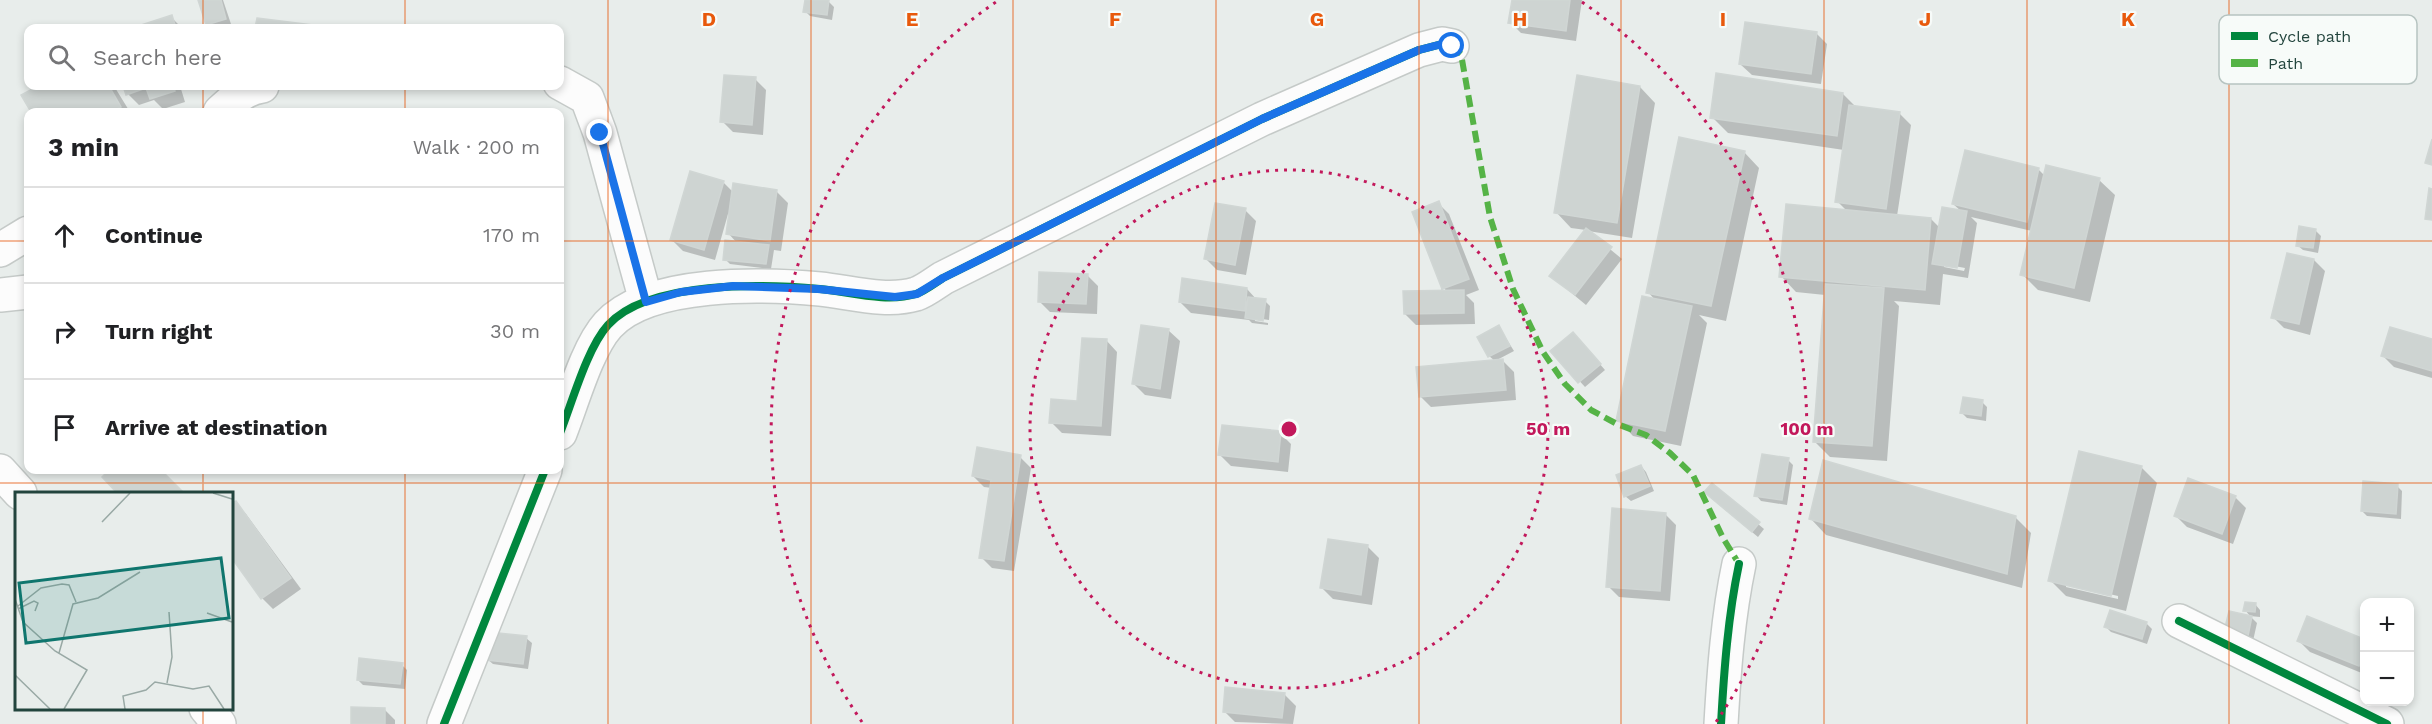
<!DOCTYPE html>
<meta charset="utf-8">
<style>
:root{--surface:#fff;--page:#f2f2f2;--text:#202124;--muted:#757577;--line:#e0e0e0}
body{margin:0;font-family:"Work Sans",sans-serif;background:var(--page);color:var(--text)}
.controls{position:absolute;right:18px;bottom:18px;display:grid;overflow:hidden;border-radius:12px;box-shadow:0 3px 9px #0003}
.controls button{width:54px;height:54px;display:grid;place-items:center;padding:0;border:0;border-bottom:2px solid var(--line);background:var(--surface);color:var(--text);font:30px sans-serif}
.stop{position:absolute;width:18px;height:18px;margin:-14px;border:4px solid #1a73e8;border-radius:50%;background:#fff}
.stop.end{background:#1a73e8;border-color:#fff;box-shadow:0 2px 6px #0008}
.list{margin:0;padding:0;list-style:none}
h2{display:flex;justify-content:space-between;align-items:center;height:78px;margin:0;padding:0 24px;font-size:26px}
h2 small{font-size:20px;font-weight:400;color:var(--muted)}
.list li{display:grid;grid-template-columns:39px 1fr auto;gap:18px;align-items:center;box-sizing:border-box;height:96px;padding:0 24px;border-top:2px solid var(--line)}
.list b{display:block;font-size:22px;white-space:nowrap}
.list em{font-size:20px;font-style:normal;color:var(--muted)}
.icon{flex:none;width:33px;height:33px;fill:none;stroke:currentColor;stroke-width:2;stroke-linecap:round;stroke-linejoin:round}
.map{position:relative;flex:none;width:2432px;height:724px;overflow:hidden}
.search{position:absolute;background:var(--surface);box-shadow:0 3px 9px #0003;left:24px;top:24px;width:540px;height:66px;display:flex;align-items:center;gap:15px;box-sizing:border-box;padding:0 21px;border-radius:12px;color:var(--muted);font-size:22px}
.panel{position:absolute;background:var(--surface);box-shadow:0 3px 9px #0003;left:24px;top:108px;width:540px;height:366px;border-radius:12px}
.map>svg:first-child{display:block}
.shadow{fill:#0003;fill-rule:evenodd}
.building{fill:#ced4d2;stroke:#d0d6d4;stroke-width:1.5}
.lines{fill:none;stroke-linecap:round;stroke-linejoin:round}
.minor-casing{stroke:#c5cac8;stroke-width:36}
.minor{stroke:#fcfcfc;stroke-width:33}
.quiet{stroke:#55b346;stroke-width:6;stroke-dasharray:12 6;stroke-linecap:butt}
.cycleway-casing{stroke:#f7fbf9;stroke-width:11}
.cycleway{stroke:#00873e;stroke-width:8}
.route{stroke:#1a73e8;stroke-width:8}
.grid{fill:none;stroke:#e8590c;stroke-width:1.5;stroke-opacity:0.55}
.ring{fill:none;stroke:#c2185b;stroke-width:3;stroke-dasharray:3 6}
.inset-road{fill:none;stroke:#99a9a5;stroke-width:1.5}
.view{fill:#0f766e;fill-opacity:0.15;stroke:#0f766e;stroke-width:3}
.inset-edge{fill:none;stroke:#22443d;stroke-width:3}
.key{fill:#f7fbf9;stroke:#b7c4c1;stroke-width:1.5}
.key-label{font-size:16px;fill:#22443d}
.grid-label{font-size:20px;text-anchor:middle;font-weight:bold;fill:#e8590c;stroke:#f7fbf9;stroke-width:4.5;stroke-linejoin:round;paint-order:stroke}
.centre{fill:#c2185b;stroke:#f7fbf9;stroke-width:3}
.ring-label{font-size:18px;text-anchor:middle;font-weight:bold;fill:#c2185b;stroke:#f7fbf9;stroke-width:4.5;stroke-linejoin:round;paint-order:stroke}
</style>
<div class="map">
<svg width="2432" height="724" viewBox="0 0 2432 724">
<rect width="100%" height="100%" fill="#e8edeb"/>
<path class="shadow" d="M200 0H223L231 24 211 28 207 25Z
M806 0 828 1 834 7 832 20 810 16 805 11Z
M1513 0H1582L1576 41 1521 33 1510 22Z
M171 17 182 28H137Z
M258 20 332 28H257Z
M1816 33 1827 44 1821 84 1752 75 1740 64Z
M755 79 766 90 763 135 733 132 722 121Z
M41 86H114L130 112H32L23 96Z
M125 86H192L181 89 185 102 163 109 154 100 139 105 128 94Z
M1640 87 1655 103 1632 238 1588 231 1622 259 1586 305 1551 276 1586 230 1571 228 1556 212Z
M1843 94 1856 107 1900 114 1911 125 1897 216 1931 219 1940 228 1961 211 1953 204 2038 169 2045 176 2099 180 2115 195 2090 302 2038 290 2022 274 2032 231 1971 217 1977 223 1968 278 1943 274 1940 305 1894 301 1899 306 1887 461 1830 457 1814 441 1825 295 1796 292 1781 276 1847 211 1837 201 1844 150 1728 133 1712 117ZM1944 264 1965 268 1964 271 1944 267Z
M1744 152 1759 168 1726 321 1699 315 1707 323 1681 446 1633 436 1618 420 1656 301 1648 292Z
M723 182 733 192H777L788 203 781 251 774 250 771 269 730 264 725 259 737 243 728 233 730 214H728L715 260 683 251 672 240Z
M1438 203 1449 214 1479 290 1466 295 1474 303 1475 324 1416 325 1405 314 1447 292 1444 288Z
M1245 210 1256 221 1246 275 1217 270 1206 259Z
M2315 230 2321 236 2318 253 2303 250 2297 245Z
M2314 260 2325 271 2310 335 2284 328 2273 317Z
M1087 275 1098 286 1097 314 1050 312 1039 301Z
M1247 289 1257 300 1265 301 1270 306 1269 320 1255 318V321L1268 323V325L1252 323 1249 320 1191 313 1180 302Z
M1499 327 1514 351 1495 361 1489 356Z
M1168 330 1180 341 1171 399 1145 395 1134 384Z
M1578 339 1605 370 1585 387 1552 351Z
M1106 340 1117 352 1111 436 1062 433 1051 422 1079 403Z
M2432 341V378L2394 367 2383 356Z
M1503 361 1514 372 1516 400 1431 407 1420 396Z
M1982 402 1987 407 1986 421 1967 418 1962 413Z
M1280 433 1291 444 1288 472 1231 466 1220 455Z
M1020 457 1031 468 1014 571 992 568 981 557 992 488 984 487 973 476Z
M1788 460 1793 465 1787 505 1761 501 1756 495Z
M1641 466 1646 472 1654 491 1631 501 1625 496Z
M2141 467 2157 483 2126 611 2066 596 2050 580ZM2066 584 2118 596V599L2066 587Z
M112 470H159L182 493H119L104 477Z
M1712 485 1764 529 1758 537 1711 498Z
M2397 486 2402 491 2401 519 2367 516 2362 511Z
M2235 497 2246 508 2233 544 2187 527 2176 516Z
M236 503 246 514 301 589 273 609 262 598 231 555V506Z
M1665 514 1676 525 1670 601 1619 597 1608 586Z
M2015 517 2031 533 2022 588 1826 535 1811 519Z
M1329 541 1368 547 1379 558 1372 605 1333 599 1322 588Z
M2255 604 2260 610V617L2250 616 2245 610Z
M2252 618 2257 623 2251 650 2229 645Z
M2308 618 2364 640V674L2310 652 2299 641Z
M2146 623 2152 629 2147 644 2111 632 2106 627Z
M526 638 532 643 528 669 493 664 487 659Z
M402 665 407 670 405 689 363 685 358 680Z
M1285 695 1296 706 1293 724 1235 722 1224 711Z
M384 709 395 720V724H352Z"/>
<path class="building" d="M198 0H221L226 19 206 25Z
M805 0H829L827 15 803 12Z
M1512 0H1570L1566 31 1508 23Z
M172 15 176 28H132Z
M257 18 337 28H255Z
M1745 22 1817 32 1811 74 1739 64Z
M1716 73 1843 93 1837 136 1710 118Z
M724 75 756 77 752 125 720 122Z
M1577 75 1640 86 1617 223 1554 213Z
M38 86H109L121 107 111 112H31L21 95Z
M123 86H173L175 91 150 99 146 88 126 95Z
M1849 105 1900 112 1886 209 1835 202Z
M1679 137 1745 151 1711 306 1646 293Z
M2432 139V165L2425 163Z
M1965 150 2039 168 2027 222 1952 204Z
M2046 165 2100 178 2074 288 2020 275Z
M690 171 724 181 704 250 670 240Z
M733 183 777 190 770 241 726 234Z
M2429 188 2432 189V220L2425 219Z
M1439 201 1469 279 1442 289 1412 212Z
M1215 203 1246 208 1235 265 1204 259Z
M1786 204 1931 218 1925 290 1779 277Z
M1942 207 1967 211 1957 268 1932 264Z
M2299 226 2316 229 2313 248 2296 246Z
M1586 228 1612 247 1575 295 1549 276Z
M725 240 769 245 766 264 723 260Z
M2287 253 2314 259 2299 324 2271 318Z
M1039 272 1088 274 1086 304 1038 302Z
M1182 278 1247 288 1245 311 1179 302Z
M1825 284 1884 288 1872 446 1813 442Z
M1464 290V313L1404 314 1403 291Z
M1642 296 1692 306 1665 431 1616 421Z
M1248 297 1266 299 1263 321 1245 318Z
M1141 325 1169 329 1160 389 1132 384Z
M1499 325 1510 346 1488 357 1477 337Z
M2390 327 2432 339V371L2381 356Z
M1573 332 1601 364 1578 383 1550 351Z
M1082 338 1107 339 1101 426 1049 423 1051 399 1077 401Z
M1503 359 1506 390 1419 397 1416 367Z
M1963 397 1983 400 1981 416 1960 413Z
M1222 425 1281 431 1278 462 1218 455Z
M977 447 1021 455 1004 561 979 558 991 480 972 476Z
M2079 451 2142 466 2111 596 2048 581Z
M1762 454 1789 458 1782 500 1754 496Z
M1823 460 2016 516 2007 574 1809 519Z
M1641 465 1650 486 1624 497 1616 475Z
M109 470H161L184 493H117L102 477Z
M2188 478 2236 496 2222 534 2174 516Z
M2363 481 2398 484 2396 514 2361 511Z
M1712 483 1760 522 1752 532 1704 492Z
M236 501 291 578 261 599 231 557V504Z
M1612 508 1666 513 1660 591 1606 587Z
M1328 539 1368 545 1361 595 1320 588Z
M2245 602 2256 603 2255 612 2243 611Z
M2110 610 2147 622 2142 639 2104 627Z
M2229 611 2252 616 2246 646 2222 640Z
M2307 616 2364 639V652L2359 666 2297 641Z
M489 632 527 636 523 664 486 660Z
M359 658 403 663 400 684 357 680Z
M1225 687 1285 693 1282 718 1223 712Z
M351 707 385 708V724H351Z"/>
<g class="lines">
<defs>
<path id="minor" d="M560 83 587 98 600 133 646 301
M220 112C232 101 245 88 262 86
M0 250 28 233
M0 295 28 292
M560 433C572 403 587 348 608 325 649 280 764 284 820 289 850 292 886 303 916 294 925 291 935 283 943 278L1262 119 1419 50 1442 44 1452 46
M0 471 20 493
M2179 621 2387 724
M206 708 219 724
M444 724 545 470
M1721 724C1724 671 1728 616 1739 564"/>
</defs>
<use href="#minor" class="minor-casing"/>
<use href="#minor" class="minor"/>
<path class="quiet" d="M1452 46 1461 54 1490 217 1513 289 1543 352 1565 384 1591 410 1617 424 1646 435 1670 453 1693 475 1723 538 1739 564"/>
<defs>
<path id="cycleway" d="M560 433C572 403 587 348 608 325 649 280 764 284 820 289 850 292 886 303 916 294 925 291 935 283 943 278L1262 119 1419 50 1442 44 1452 46
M2179 621 2387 724
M444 724 545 470
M1721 724C1724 671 1728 616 1739 564"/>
</defs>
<use href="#cycleway" class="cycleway-casing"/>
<use href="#cycleway" class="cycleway"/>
</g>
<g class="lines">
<path class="route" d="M600 133 646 302 681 292 733 286 818 289 895 297 917 294 943 278 1262 119 1419 50 1442 44 1452 46"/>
</g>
<path class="grid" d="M203 0V28M405 0V28M608 0V724M811 0V724M1013 0V724M1216 0V724M1419 0V724M1621 0V724M1824 0V724M2027 0V724M2229 0V724M203 86V112M405 86V112M0 241H28M560 241H2432M203 470V493M405 470V724M0 483H2432M203 708V724"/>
<g class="ring">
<circle cx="1289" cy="429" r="259"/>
<path d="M862 722A518 518 0 0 1 996 2M1582 2A518 518 0 0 1 1716 722"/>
</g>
<g transform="translate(15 492)">
<rect width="218" height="218" fill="#e8edeb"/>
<path class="inset-road" d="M198 1 217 7M87 30 115 1M0 107 8 130 40 159 72 178 49 217M3 114 26 96 47 92 54 93 61 110M3 117 19 109 23 111 20 119M192 121 217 130M44 161 58 112 83 106 125 80M0 183 35 217M152 191 157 165 154 120M110 217 108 204 131 198 140 190 178 197 194 194 209 217"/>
<path class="view" d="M206 66 214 126 11 151 4 91Z"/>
<rect width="218" height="218" class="inset-edge"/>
</g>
<rect x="2219" y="15" width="198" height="69" rx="9" class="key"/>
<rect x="2231" y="32" width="27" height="8" fill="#00873e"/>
<rect x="2231" y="59" width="27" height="8" fill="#55b346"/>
<g class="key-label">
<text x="2268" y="42">Cycle path</text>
<text x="2268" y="69">Path</text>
</g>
<g class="grid-label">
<text x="709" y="26">D</text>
<text x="912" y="26">E</text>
<text x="1115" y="26">F</text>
<text x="1317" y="26">G</text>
<text x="1520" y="26">H</text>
<text x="1723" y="26">I</text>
<text x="1925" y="26">J</text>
<text x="2128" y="26">K</text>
</g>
<circle cx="1289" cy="429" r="9" class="centre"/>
<g class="ring-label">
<text x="1548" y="435">50 m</text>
<text x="1807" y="435">100 m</text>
</g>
</svg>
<div class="controls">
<button>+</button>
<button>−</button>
</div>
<div class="stop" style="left:1452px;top:46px"></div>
<div class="stop end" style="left:600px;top:133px"></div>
<div class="search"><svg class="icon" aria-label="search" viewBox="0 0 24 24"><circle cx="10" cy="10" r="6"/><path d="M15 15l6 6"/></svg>Search here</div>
<section class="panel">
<h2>3 min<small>Walk · 200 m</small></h2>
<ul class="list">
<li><svg class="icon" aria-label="ahead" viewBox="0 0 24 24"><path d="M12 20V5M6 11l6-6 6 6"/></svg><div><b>Continue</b></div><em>170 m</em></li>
<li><svg class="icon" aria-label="right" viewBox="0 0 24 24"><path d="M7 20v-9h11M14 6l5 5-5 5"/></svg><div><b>Turn right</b></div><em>30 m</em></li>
<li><svg class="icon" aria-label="arrive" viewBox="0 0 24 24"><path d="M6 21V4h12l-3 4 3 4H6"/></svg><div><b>Arrive at destination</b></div></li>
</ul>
</section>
</div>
